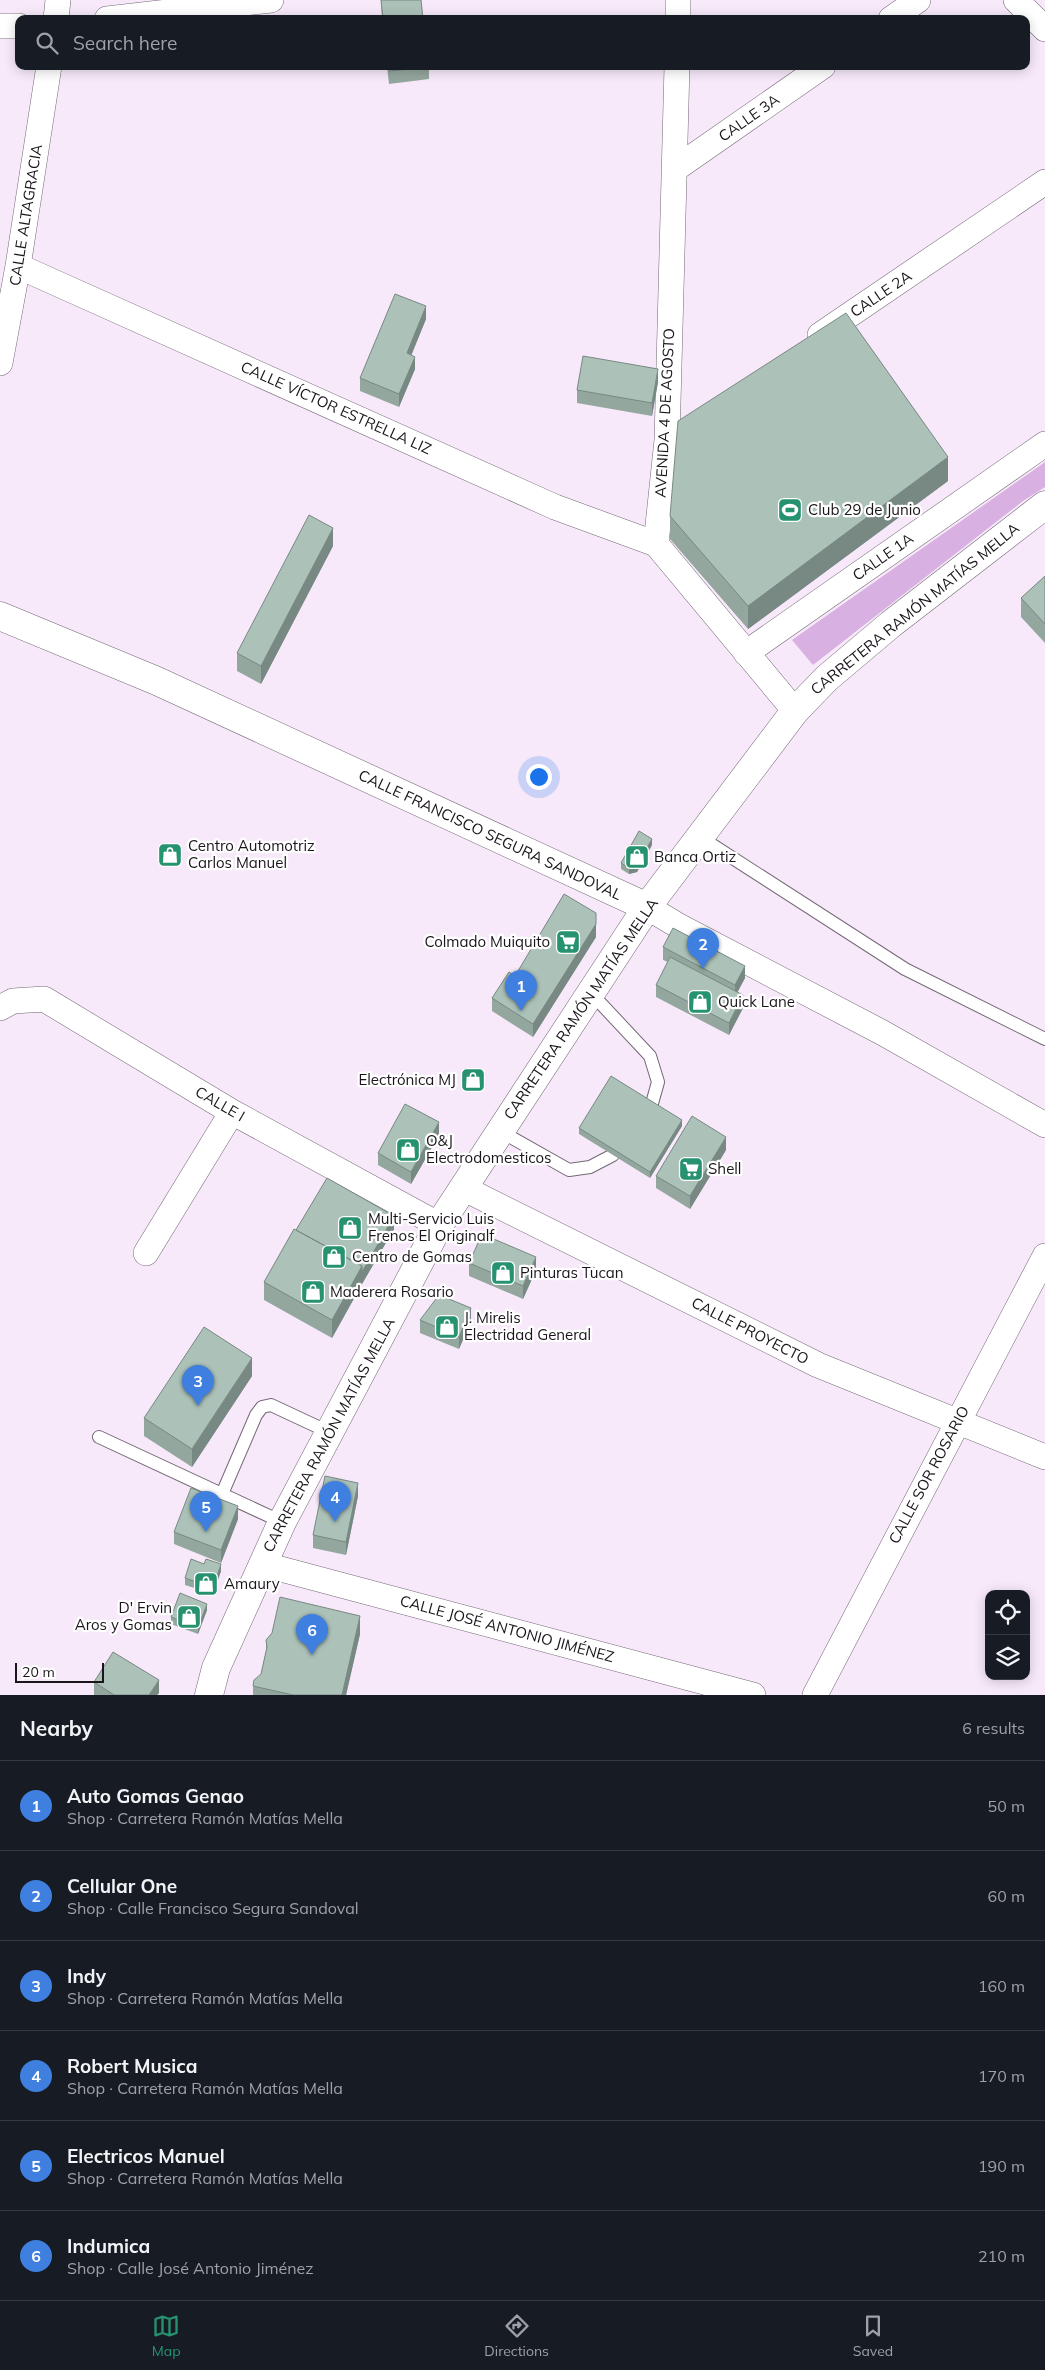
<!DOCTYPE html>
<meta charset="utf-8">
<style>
:root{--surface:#171b24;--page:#20242c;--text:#f1f3f6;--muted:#9ea1a6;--line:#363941;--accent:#279270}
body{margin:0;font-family:Mulish,sans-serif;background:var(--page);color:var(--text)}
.controls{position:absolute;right:15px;bottom:15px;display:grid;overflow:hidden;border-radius:10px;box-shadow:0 2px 12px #0003}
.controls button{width:45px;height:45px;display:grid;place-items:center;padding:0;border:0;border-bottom:1px solid var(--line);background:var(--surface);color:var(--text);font:25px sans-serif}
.scale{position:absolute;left:15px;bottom:12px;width:89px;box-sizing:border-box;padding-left:5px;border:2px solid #1a151b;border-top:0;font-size:14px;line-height:18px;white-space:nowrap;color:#1a151b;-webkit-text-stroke:4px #fff;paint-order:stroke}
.you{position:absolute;left:538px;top:776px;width:18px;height:18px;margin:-12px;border:4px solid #fff;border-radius:50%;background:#1a73e8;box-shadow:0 0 0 8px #1a73e833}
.badge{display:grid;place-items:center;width:32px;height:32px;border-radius:50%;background:var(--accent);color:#fff;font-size:16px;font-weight:700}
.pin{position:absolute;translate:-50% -41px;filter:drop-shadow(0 1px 2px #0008)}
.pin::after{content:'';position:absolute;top:26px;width:18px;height:15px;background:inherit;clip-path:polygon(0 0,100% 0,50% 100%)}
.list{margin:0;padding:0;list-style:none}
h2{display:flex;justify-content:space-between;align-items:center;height:65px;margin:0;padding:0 20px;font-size:21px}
h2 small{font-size:16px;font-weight:400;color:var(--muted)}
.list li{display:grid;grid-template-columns:32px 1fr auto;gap:15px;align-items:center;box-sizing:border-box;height:90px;padding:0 20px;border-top:1px solid var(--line)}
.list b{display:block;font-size:19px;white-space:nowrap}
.list p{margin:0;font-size:16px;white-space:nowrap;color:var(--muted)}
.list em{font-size:16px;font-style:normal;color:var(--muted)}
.icon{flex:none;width:28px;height:28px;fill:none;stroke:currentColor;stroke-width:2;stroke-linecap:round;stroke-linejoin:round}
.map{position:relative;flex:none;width:1045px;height:1695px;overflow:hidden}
.search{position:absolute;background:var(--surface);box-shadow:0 2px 12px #0003;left:15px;right:15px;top:15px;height:55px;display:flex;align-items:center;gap:12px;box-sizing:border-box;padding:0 18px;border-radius:10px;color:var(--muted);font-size:19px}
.sheet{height:605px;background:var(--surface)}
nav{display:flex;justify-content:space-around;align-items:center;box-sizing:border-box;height:70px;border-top:1px solid var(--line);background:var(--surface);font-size:14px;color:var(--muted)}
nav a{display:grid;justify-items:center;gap:2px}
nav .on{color:var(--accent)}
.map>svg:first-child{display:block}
.green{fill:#d8b0e1}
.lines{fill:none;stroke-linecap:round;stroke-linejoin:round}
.lane-casing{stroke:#746876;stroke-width:14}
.street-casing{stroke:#746876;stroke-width:26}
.secondary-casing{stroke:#746876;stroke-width:29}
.lane{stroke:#fff;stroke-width:12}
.street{stroke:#fff;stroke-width:25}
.secondary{stroke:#fff;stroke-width:28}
.wall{fill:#94a79f}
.shaded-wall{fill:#788882}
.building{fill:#acc2b9;stroke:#788882}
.labels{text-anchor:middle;stroke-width:4.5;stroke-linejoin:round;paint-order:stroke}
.street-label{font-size:15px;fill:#1a151b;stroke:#fff}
.poi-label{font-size:15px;fill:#1a151b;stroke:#fff;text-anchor:start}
</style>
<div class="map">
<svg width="1045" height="1695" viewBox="0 0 1045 1695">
<rect width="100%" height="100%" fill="#f7e9fa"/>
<path class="green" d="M1045 462V487L1023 501 813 665 792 640Z"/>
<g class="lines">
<defs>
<path id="lane" d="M700 837 905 969 1045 1039
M591 993 650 1056 658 1082 651 1107
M500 1131 569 1170 590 1167 613 1155
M99 1437 282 1522
M222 1494 256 1415 262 1407 271 1405 331 1433"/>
<path id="street" d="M1016 0 1045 29
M56 19 58 0
M107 19 271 0
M678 19V0
M891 19 918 0
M0 26H19
M677 66 667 440 656 544 795 711
M675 169 823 66
M18 266 555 507 656 544
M820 335 1045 182
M0 363 18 266 49 66
M746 653 1045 444
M647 907 677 925 883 1033 1045 1125
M0 1008 13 1001 44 999 232 1112 439 1225
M463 1188 818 1365 1045 1457
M146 1253 232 1112
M262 1564 753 1695
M815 1695 1045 1256"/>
<path id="secondary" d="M0 616 157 681 647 907
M209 1695 216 1668 282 1522 439 1225 647 907 795 711 827 678 891 624 1045 505"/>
</defs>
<use href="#lane" class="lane-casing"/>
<use href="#street" class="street-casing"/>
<use href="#secondary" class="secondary-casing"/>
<use href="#lane" class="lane"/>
<use href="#street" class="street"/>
<use href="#secondary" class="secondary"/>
</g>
<path class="wall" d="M381 0 423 19H382Z
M387 66H429V79L389 84Z
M426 319 411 355 415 369 399 407 360 391V378Z
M658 382 652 416 577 403V390Z
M948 481 748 629 670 539V516Z
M333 546 261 684 237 671V653Z
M1045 576V643L1021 617V598Z
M652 845 637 872 629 874 621 869V863Z
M596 937 533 1037 492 1011V998L515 976Z
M663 947 745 978 737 992 743 1008 729 1035 656 997V985L668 962 663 960Z
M682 1126 650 1178 579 1134V1128Z
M439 1135 411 1184 378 1165V1153Z
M726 1150 690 1209 656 1188V1176Z
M394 1229 362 1284 332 1338 264 1300V1282L296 1230Z
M469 1263 536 1270 523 1299 469 1276Z
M420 1320 471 1321 459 1349 420 1333Z
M252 1376 192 1467 144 1436V1418Z
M358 1496 346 1555 313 1548V1535Z
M238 1519 221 1563 174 1544V1532Z
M221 1571 213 1594 185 1585V1578Z
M207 1610 198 1634 171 1624V1617Z
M360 1634 346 1695H253V1686L261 1674 266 1651V1640Z
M94 1682 159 1693 157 1695H94Z"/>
<path class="shaded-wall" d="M426 306V319L407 366V353Z
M415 357V369L399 407V394Z
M658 369V382L652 416V403Z
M948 457V481L748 629V606Z
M333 528V546L261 684V666Z
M652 839V845L637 872 629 874V868Z
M596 913V937L533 1037V1024Z
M745 966V978L735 997V985Z
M743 995V1008L729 1035V1023Z
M682 1120V1126L650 1178V1172Z
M439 1122V1135L411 1184V1172Z
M726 1137V1150L690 1209V1196Z
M394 1216V1229L362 1284 332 1338V1320L362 1266Z
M536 1257V1270L523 1299V1286Z
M471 1308V1321L459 1349V1337Z
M252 1358V1376L192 1467V1449Z
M358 1483V1496L346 1555V1542Z
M238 1506V1519L221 1563V1550Z
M221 1564V1571L213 1594V1588Z
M207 1604V1610L198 1634V1628Z
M360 1616V1634L346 1695H342Z
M159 1680V1693L157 1695H149Z"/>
<path class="building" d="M381 0H421L423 19H383Z
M389 66H429V67L389 71Z
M395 294 426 306 407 353 415 357 399 394 360 378Z
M846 313 948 457 748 606 670 516 678 421Z
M583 356 658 369 652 403 577 390Z
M309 515 333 528 261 666 237 653Z
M1045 576V624L1021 598Z
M639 831 652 839 637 865 629 868 621 863Z
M564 894 596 913V924L533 1024 492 998 509 972 515 976Z
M673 928 745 966 735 985 663 947Z
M670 957 743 995 729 1023 656 985Z
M611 1076 682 1120 650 1172 579 1128Z
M405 1104 439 1122 411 1172 378 1153Z
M692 1116 726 1137 690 1196 656 1176Z
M327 1178 394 1216 362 1272V1266L296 1230Z
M294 1229 362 1266 332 1320 264 1282Z
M482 1234 536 1257 523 1286 469 1263Z
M439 1295 471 1308 459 1337 420 1320Z
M204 1327 252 1358 192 1449 144 1418Z
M325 1476 358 1483 346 1542 313 1535Z
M191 1488 238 1506 221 1550 174 1532Z
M191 1559 204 1564 206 1559 221 1564 213 1588 185 1578Z
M180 1593 207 1604 198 1628 171 1617Z
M280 1597 360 1616 342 1695H293L253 1686 254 1680 261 1674 267 1647 266 1640 272 1633Z
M113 1652 159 1680 149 1695H114L94 1682Z"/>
<defs>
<symbol id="stadium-square" viewBox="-11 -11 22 22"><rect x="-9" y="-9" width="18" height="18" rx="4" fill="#279270" stroke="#fff"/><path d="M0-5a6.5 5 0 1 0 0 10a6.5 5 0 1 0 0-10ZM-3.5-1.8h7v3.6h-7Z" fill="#fff"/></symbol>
<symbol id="shop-square" viewBox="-11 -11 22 22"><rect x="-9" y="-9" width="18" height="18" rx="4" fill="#279270" stroke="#fff"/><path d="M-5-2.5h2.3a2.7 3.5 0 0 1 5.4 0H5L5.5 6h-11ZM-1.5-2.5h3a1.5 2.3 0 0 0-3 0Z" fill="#fff"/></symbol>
<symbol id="supermarket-square" viewBox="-11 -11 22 22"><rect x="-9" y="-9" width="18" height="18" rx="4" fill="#279270" stroke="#fff"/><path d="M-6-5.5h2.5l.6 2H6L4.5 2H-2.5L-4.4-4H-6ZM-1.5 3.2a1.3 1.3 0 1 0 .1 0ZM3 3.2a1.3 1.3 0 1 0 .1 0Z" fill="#fff"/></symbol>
</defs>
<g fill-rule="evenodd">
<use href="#stadium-square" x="776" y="496" width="28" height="28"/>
<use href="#shop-square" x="156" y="841" width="28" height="28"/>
<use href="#shop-square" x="623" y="843" width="28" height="28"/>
<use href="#supermarket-square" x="554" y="928" width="28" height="28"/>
<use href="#shop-square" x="686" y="988" width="28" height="28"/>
<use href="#shop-square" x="459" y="1066" width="28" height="28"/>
<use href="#shop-square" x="394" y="1136" width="28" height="28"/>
<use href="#supermarket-square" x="677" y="1155" width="28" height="28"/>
<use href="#shop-square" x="336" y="1214" width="28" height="28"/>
<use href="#shop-square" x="320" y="1243" width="28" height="28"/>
<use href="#shop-square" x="489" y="1259" width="28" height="28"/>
<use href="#shop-square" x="299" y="1278" width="28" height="28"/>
<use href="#shop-square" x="433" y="1313" width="28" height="28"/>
<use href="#shop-square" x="192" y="1570" width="28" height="28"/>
<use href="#shop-square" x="175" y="1603" width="28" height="28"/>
</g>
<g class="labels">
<g class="street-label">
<text transform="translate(749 118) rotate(-35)" y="5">CALLE 3A</text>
<text transform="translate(26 215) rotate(-81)" y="5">CALLE ALTAGRACIA</text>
<text transform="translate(881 294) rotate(-34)" y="5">CALLE 2A</text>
<text transform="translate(336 408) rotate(24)" y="5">CALLE VÍCTOR ESTRELLA LIZ</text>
<text transform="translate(665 413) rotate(-87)" y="5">AVENIDA 4 DE AGOSTO</text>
<text transform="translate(883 557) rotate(-35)" y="5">CALLE 1A</text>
<text transform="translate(915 609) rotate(-39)" y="5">CARRETERA RAMÓN MATÍAS MELLA</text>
<text transform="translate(490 835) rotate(25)" y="5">CALLE FRANCISCO SEGURA SANDOVAL</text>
<text transform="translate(581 1009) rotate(-56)" y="5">CARRETERA RAMÓN MATÍAS MELLA</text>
<text transform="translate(220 1104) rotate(30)" y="5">CALLE I</text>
<text transform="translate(750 1331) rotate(27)" y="5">CALLE PROYECTO</text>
<text transform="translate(329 1435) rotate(-62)" y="5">CARRETERA RAMÓN MATÍAS MELLA</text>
<text transform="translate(929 1475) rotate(-62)" y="5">CALLE SOR ROSARIO</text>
<text transform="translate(507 1629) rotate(15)" y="5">CALLE JOSÉ ANTONIO JIMÉNEZ</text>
</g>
<g class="poi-label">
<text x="808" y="515">Club 29 de Junio</text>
<text x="188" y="851">Centro Automotriz<tspan x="188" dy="17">Carlos Manuel</tspan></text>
<text x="654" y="862">Banca Ortiz</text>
<text x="550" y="947" text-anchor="end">Colmado Muiquito</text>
<text x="718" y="1007">Quick Lane</text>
<text x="456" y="1085" text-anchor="end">Electrónica MJ</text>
<text x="426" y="1146">O&amp;J<tspan x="426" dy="17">Electrodomesticos</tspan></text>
<text x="708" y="1174">Shell</text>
<text x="368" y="1224">Multi-Servicio Luis<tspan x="368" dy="17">Frenos El Originalf</tspan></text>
<text x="352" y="1262">Centro de Gomas</text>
<text x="520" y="1278">Pinturas Tucan</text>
<text x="330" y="1297">Maderera Rosario</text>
<text x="464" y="1323">J. Mirelis<tspan x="464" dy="17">Electridad General</tspan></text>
<text x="224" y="1589">Amaury</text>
<text x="172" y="1613" text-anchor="end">D' Ervin<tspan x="172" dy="17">Aros y Gomas</tspan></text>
</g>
</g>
</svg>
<div class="controls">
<button><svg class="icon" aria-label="locate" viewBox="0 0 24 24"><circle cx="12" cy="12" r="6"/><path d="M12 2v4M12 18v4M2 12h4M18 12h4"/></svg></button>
<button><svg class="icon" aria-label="layers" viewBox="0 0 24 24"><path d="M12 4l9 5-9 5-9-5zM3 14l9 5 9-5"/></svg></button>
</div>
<div class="scale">20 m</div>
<div class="you"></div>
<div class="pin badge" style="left:521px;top:1011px;background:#3f7fe0">1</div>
<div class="pin badge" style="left:703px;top:969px;background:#3f7fe0">2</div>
<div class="pin badge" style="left:198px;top:1406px;background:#3f7fe0">3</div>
<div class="pin badge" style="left:335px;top:1522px;background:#3f7fe0">4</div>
<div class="pin badge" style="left:206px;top:1532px;background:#3f7fe0">5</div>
<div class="pin badge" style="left:312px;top:1655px;background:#3f7fe0">6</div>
<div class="search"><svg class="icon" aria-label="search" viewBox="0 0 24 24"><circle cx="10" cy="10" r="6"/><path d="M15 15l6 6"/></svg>Search here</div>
</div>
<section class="sheet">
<h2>Nearby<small>6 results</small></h2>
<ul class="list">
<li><span class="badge" style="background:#3f7fe0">1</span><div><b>Auto Gomas Genao</b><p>Shop · Carretera Ramón Matías Mella</p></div><em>50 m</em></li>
<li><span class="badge" style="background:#3f7fe0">2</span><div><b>Cellular One</b><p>Shop · Calle Francisco Segura Sandoval</p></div><em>60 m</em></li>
<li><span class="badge" style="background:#3f7fe0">3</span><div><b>Indy</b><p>Shop · Carretera Ramón Matías Mella</p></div><em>160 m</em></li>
<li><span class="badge" style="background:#3f7fe0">4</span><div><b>Robert Musica</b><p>Shop · Carretera Ramón Matías Mella</p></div><em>170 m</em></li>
<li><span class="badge" style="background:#3f7fe0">5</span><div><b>Electricos Manuel</b><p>Shop · Carretera Ramón Matías Mella</p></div><em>190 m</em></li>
<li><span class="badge" style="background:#3f7fe0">6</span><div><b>Indumica</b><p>Shop · Calle José Antonio Jiménez</p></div><em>210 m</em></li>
</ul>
</section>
<nav>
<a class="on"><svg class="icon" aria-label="map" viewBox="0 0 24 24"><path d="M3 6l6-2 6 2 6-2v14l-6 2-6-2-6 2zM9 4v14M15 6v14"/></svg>Map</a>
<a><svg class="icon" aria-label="directions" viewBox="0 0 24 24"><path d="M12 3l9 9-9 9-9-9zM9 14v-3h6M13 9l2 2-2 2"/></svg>Directions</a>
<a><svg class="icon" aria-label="saved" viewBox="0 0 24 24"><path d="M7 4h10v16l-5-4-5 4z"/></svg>Saved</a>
</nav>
